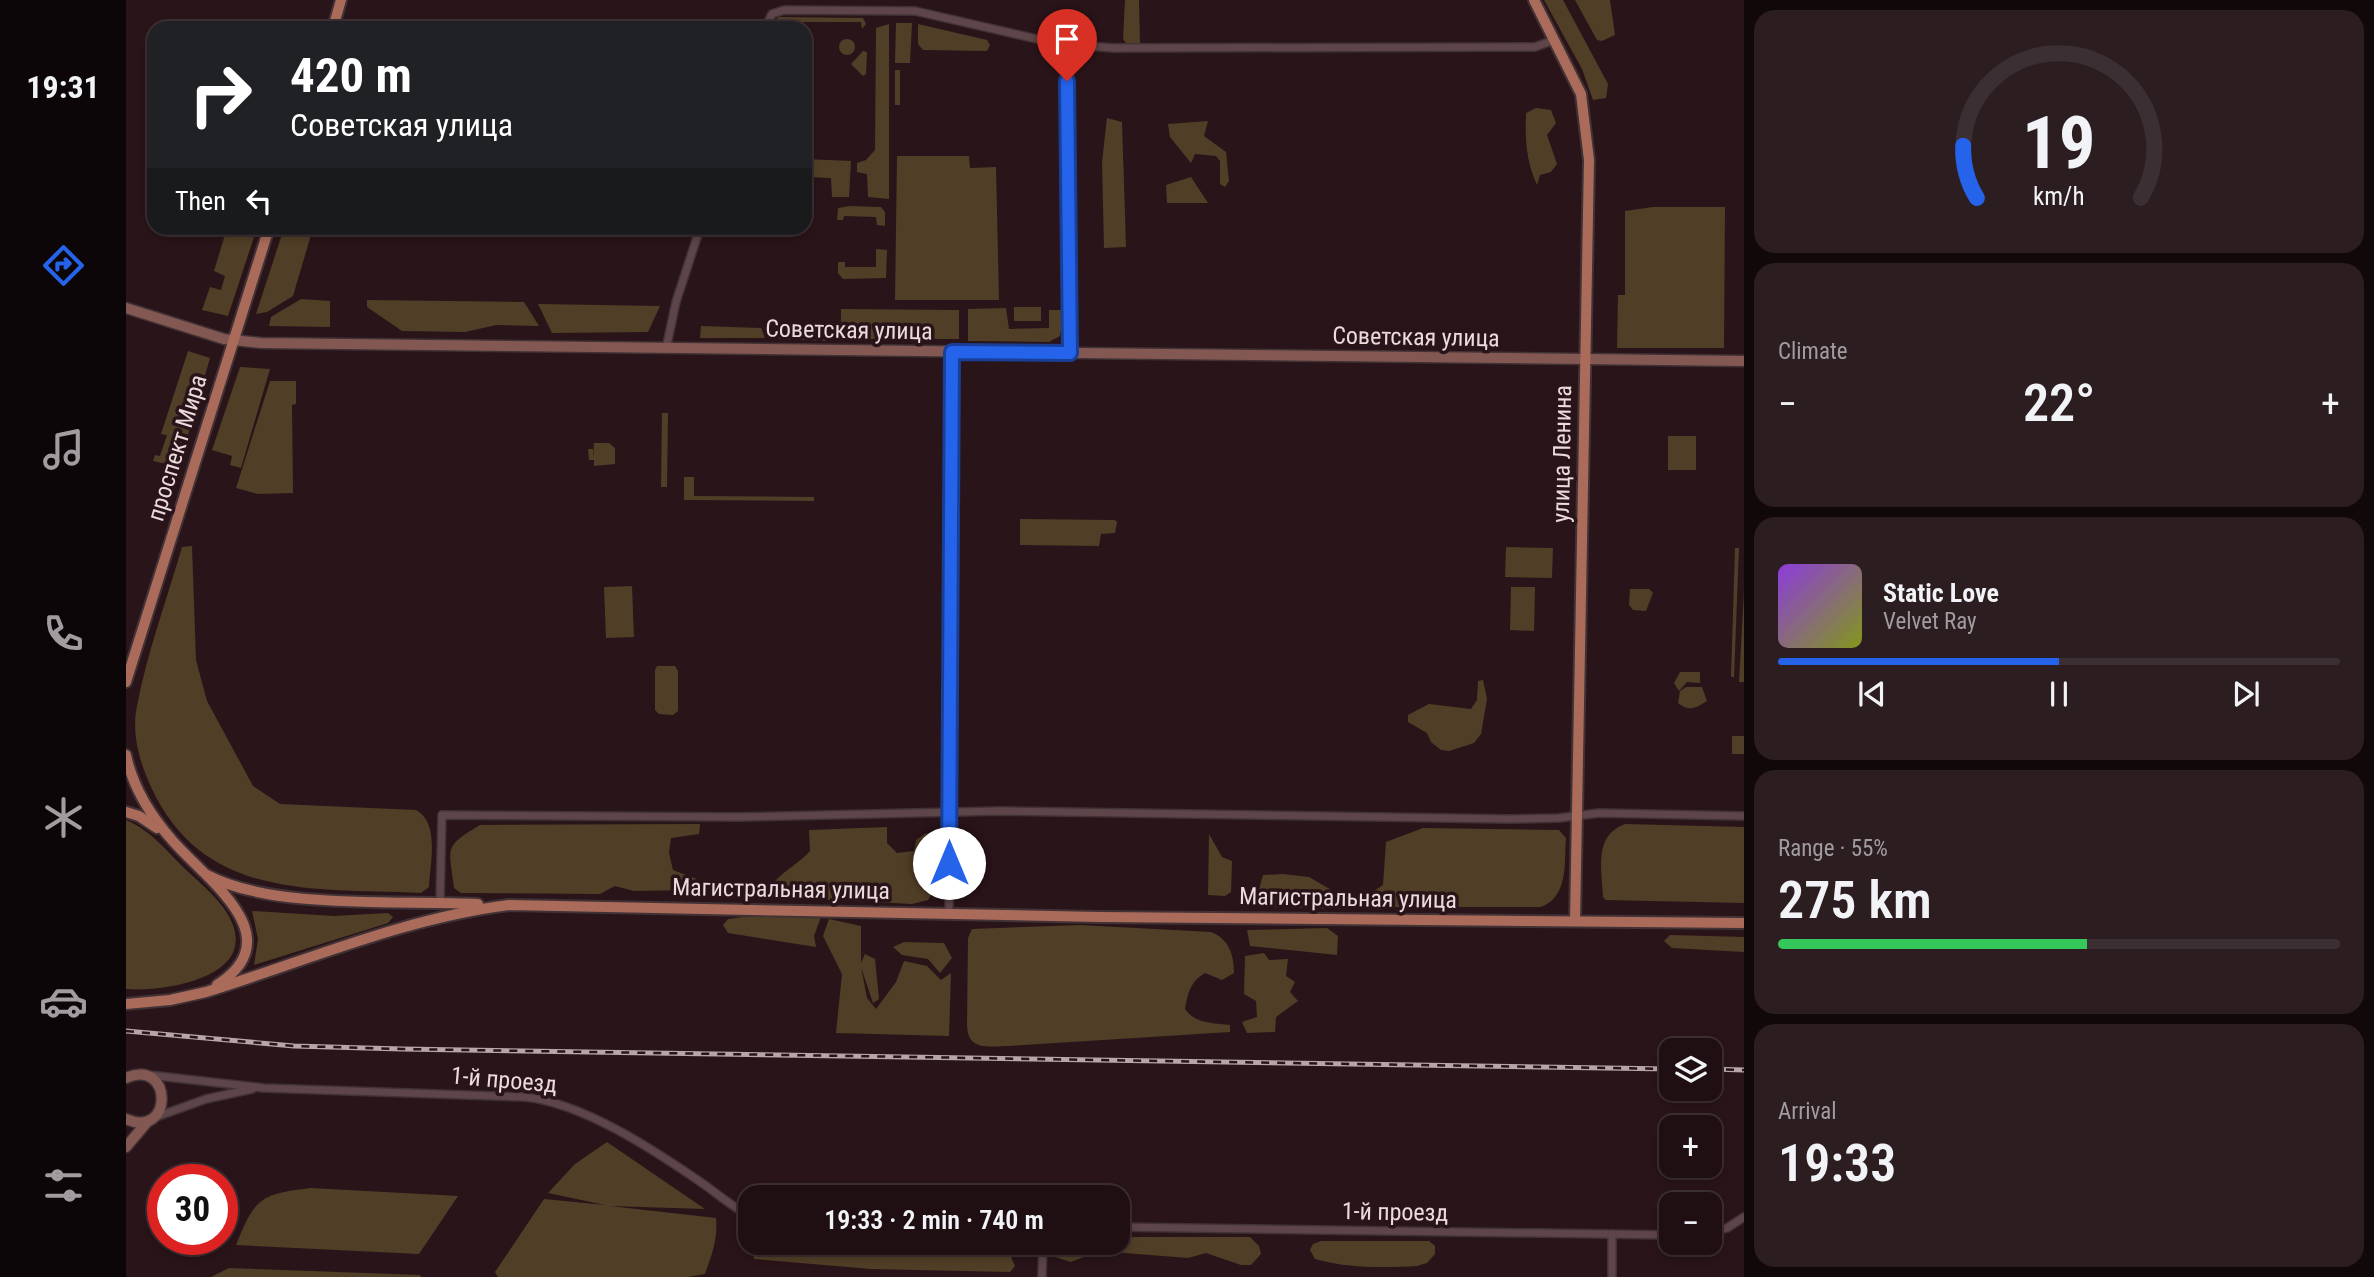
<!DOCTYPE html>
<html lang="en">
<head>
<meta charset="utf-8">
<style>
  :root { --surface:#1f0f13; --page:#2c1d21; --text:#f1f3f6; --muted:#a19ca0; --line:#3c2f33; --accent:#2563eb }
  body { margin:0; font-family:"Roboto Condensed",sans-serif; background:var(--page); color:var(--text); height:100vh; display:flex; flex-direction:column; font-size:26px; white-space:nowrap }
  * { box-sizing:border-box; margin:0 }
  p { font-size:23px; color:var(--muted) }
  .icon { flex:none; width:38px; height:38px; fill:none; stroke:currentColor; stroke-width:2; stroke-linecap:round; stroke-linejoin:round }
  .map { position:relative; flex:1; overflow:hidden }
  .side { display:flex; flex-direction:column; gap:10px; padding:10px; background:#11080a; width:630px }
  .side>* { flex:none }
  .banner { position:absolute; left:21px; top:21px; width:665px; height:214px; border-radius:21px; box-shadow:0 4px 10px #0003,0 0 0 2px var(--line); background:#202124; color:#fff; overflow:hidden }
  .tools { position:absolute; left:1533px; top:1038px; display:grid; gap:14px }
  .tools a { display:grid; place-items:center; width:63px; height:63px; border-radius:14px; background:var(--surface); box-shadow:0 4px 10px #0003,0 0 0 2px var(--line); font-size:35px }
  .speed { position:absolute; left:21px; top:1164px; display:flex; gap:14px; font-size:35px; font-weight:700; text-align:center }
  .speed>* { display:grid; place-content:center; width:91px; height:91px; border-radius:50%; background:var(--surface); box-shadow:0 4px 10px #0003,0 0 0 2px var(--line); line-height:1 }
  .speed .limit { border:10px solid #d22; background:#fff; color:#111 }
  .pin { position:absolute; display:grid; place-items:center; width:60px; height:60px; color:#fff; margin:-72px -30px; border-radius:50% 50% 50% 0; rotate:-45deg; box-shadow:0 0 7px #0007 }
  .pin .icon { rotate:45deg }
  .me { position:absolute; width:77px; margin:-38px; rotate:0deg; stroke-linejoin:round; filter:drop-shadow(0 0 5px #0008) }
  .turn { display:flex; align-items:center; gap:24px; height:147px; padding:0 28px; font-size:32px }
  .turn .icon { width:91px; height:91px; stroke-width:2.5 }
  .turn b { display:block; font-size:49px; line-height:60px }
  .then { display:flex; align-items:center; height:66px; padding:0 28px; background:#0003; gap:14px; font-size:26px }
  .big { font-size:52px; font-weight:600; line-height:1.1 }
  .side .tile { flex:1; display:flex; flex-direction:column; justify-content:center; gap:10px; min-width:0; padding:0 24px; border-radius:21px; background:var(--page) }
  .side .dial { align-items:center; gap:0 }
  .dial svg { height:182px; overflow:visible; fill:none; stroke:var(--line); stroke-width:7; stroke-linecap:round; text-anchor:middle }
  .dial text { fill:var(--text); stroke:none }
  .song { display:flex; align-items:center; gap:21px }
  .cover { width:84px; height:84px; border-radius:10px; background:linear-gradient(135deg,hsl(270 70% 55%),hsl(70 70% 35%)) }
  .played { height:7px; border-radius:4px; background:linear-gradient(90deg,var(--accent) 50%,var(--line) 50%) }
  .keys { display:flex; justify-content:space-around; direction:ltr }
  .heat { display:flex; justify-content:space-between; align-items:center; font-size:38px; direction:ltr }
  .charge { height:10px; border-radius:5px; background:linear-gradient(90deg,#34c759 55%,var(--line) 0) }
  .trip { position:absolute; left:612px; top:1185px; width:392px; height:70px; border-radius:21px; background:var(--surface); box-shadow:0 4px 10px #0003,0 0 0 2px var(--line); font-weight:600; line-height:70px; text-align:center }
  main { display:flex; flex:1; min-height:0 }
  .menu { display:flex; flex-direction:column; width:126px; justify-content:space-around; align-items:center; background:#0c0608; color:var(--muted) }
  .menu .icon { width:49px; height:49px }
  .menu .selected { color:var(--accent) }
  .menu b { font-size:32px; color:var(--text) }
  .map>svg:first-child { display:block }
  .green { fill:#513e26 }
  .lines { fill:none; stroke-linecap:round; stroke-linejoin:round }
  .minor-casing { stroke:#413235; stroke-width:10 }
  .secondary-casing { stroke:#413235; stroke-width:13 }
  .primary-casing { stroke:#413235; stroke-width:14 }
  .minor { stroke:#5e454a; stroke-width:7 }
  .secondary { stroke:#845852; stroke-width:10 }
  .primary { stroke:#aa6b5b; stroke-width:10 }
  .rail-casing { stroke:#b7a6a9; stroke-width:5 }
  .rail { stroke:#291419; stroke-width:2.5; stroke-dasharray:8; stroke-linecap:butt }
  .route-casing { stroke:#184099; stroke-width:18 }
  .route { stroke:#2563eb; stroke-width:12 }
  .labels { text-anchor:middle; stroke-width:7; stroke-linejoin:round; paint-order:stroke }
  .street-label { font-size:24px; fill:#ebdbde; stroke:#291419 }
</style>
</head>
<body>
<main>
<nav class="menu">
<b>19:31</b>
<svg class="icon selected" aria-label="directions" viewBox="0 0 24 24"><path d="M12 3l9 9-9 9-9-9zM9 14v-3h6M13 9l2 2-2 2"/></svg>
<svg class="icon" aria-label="music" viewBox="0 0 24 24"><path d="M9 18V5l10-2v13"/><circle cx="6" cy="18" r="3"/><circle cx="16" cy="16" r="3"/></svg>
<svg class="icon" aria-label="phone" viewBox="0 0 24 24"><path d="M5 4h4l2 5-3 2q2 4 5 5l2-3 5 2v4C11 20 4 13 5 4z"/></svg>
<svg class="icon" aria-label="climate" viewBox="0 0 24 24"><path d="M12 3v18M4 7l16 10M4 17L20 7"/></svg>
<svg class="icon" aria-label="car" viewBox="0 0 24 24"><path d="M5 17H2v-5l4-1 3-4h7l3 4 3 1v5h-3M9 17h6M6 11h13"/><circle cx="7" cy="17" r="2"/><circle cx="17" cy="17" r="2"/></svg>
<svg class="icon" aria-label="filters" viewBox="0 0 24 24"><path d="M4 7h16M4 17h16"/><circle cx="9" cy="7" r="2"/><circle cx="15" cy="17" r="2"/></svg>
</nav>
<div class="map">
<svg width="1618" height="1277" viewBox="0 0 1618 1277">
  <rect width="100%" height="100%" fill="#291419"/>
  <!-- green -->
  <g class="green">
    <path d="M999 0H1013L1014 44 1000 43 997 39Z"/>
    <path d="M1418 0H1437L1482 84 1480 98 1467 100 1456 69Z"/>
    <path d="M1449 0H1484L1489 35 1476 41 1471 40Z"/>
    <path d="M653 17 737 18 740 24 736 29 735 22H658L657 28H649L646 23Z"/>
    <path d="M770 23H786L784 63H769Z"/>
    <path d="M763 24V199L742 197 741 174 731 172V163L740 160 749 150 750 28Z"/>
    <path d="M792 24 861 40 864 45 861 51 797 50 792 44Z"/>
    <circle cx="721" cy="47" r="8"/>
    <path d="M737 51 741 52 740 74 737 76 725 64Z"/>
    <rect x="769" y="70" width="5" height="35"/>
    <path d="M1410 108 1425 110 1430 123 1421 135 1431 164 1425 172 1414 175 1411 185C1400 161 1399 140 1400 113Z"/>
    <path d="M981 118 996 122 1000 247 978 248 976 162Z"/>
    <path d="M1082 121 1078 136 1100 152 1103 181 1099 187 1094 184V161L1090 156 1069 154 1065 163 1044 137 1042 124Z"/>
    <path d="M771 156H843L844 168 870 167 873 300H769Z"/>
    <path d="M679 159 725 161 723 197H706L705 178 679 177Z"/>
    <path d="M1065 177 1082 203H1041L1040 185Z"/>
    <path d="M724 206 755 207 759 212V226L751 225 750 217 718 216 717 220H711L712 208Z"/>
    <path d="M1527 207H1599L1598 348H1491L1492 295H1499V211Z"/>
    <path d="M101 228H131L102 316 76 310 84 287 95 290 99 276 88 271Z"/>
    <path d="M158 228H187L167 296 141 312 130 314Z"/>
    <path d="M750 249 761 250 760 278 717 279 712 273V262H719V267H750Z"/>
    <path d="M175 299 204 301V327L143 326 145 317Z"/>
    <path d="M241 300 398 302 413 326 370 325 339 332 276 331 241 307Z"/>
    <path d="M412 304 534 306 522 332 426 333Z"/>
    <rect x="888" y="307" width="27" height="14"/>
    <path d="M880 308 883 329 923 328V310H938L934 336 923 342 842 341V309Z"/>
    <path d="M715 309 833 310V339H715Z"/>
    <path d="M575 326 635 328 639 338H574Z"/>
    <path d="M653 329 700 330 703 338 700 341 652 339 650 332Z"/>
    <path d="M62 351 84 358 53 467 27 461 29 455 34 456 41 435 35 434Z"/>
    <path d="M114 367 144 369 115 468 104 465 106 456 86 450Z"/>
    <path d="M144 381H170V404L166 405 167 493 132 494 110 488Z"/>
    <path d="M536 413H542L541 487H535Z"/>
    <rect x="1542" y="436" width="28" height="34"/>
    <path d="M468 443H483L489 448V464L468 466V460H463L462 449H467V459Z"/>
    <path d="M558 477H568V496L688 497V501L558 500Z"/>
    <path d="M894 519 989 520 991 522 989 533 975 534 973 546 894 545Z"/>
    <path d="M66 546 70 660 81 701 127 786 154 804 290 810C314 823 304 864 303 887L295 893C188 888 79 901 26 789 14 764 5 733 11 706 21 653 41 599 56 547Z"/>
    <path d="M1380 547 1427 548 1426 578 1379 577Z"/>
    <path d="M1609 548H1613L1608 677H1605Z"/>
    <path d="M506 586 508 637 480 638 478 587Z"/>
    <path d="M1385 587H1409L1408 631 1384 630Z"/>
    <path d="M1504 589H1523L1527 593 1520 611 1507 610 1503 605Z"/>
    <path d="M1618 591V682H1613Z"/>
    <path d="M531 666H549L552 671V711L547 715 533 714 529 710V670Z"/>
    <path d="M1554 672H1574V683L1561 682 1553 691 1548 683Z"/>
    <path d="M1357 680 1361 699 1355 734 1348 743 1323 751 1315 750 1305 742 1301 733 1282 722V715L1303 704 1345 709 1351 700 1352 681Z"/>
    <path d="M1560 687H1576L1581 701C1570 708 1563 712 1552 703L1554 691Z"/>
    <rect x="1606" y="736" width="12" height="18"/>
    <path d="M0 820C24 830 40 850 58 868 75 884 99 903 107 925 127 979 35 992 0 989Z"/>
    <path d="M574 824 573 834 545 838 543 853 547 870 571 879 566 890 508 891 489 886 474 894 335 893 328 888C323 847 317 847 354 825Z"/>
    <path d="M1499 824 1618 827V903L1480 900 1477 897C1476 869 1467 836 1499 824Z"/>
    <path d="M761 827V843L771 853 788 851 790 840 800 833 809 837 808 891 802 900 786 904 647 897 644 889C651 874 673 864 684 851L683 830Z"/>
    <path d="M1297 828 1433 830 1440 838C1438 863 1443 896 1415 907H1254L1248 901V891L1257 885 1260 842Z"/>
    <path d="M1083 834 1096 857 1106 861 1105 892 1099 896 1082 895Z"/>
    <path d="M1157 874 1183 877 1228 903 1224 909 1140 907 1131 897 1137 875Z"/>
    <path d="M126 911 208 916 262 913 267 917 262 923 128 965 132 939Z"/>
    <path d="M624 916 695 917 688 936 690 947 602 933 597 925 602 919Z"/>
    <path d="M703 919 735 926V963L739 954 749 959 753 999 747 1003 735 967 741 998 750 1009 770 982 778 961 801 966 815 980 825 973 823 1036 710 1033 716 974 697 936Z"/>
    <path d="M954 925 1085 932C1103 939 1108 955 1108 973L1096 980 1079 973C1064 982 1062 993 1059 1009 1069 1024 1088 1023 1104 1025V1032L884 1046C863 1046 841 1052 841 1024L842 938 846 929Z"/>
    <path d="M1201 928 1212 936 1211 955 1124 946 1121 930Z"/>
    <path d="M1544 935 1618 937V952L1546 948 1538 941Z"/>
    <path d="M778 942 818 943 826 958 814 973 802 959 776 955 767 947Z"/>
    <path d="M1138 953 1143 960 1162 959 1160 976 1169 982 1164 992 1172 1001 1150 1017 1149 1032 1121 1033 1116 1022 1131 1017 1130 1001 1118 994 1119 956Z"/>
    <path d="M481 1142 579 1209 484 1206 590 1218C592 1238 586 1255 579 1274L562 1277H372L369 1272 418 1199 479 1205 422 1193 449 1164Z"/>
    <path d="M185 1188 332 1196 293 1254 110 1245C129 1197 135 1194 185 1188Z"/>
    <path d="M992 1237H1124L1133 1246 1135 1254 1125 1265H1115L1080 1253 1062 1258 973 1251 945 1262 929 1257 931 1243 992 1242Z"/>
    <path d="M1195 1241H1303L1309 1246V1254L1301 1263 1291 1266C1258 1268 1219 1268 1189 1259L1184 1250 1187 1244Z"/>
    <path d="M896 1243 893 1253 885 1257 889 1266 884 1272 745 1269 628 1259V1243Z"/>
    <path d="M103 1268 294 1275 295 1277H85Z"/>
  </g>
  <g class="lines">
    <defs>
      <g id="minor">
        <path d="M639 28 646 14 658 10 789 11 924 42 938 56 941 66 945 353"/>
        <path d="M927 43 987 48 1409 47 1428 40"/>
        <path d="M540 349 550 302 574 228"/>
        <path d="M314 902 316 815 612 817 873 811 1382 819 1433 818 1473 813 1618 816"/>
        <path d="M823 913 826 352"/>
        <path d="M23 1075 138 1088 399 1097C457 1103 528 1150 576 1183 592 1194 607 1208 625 1216"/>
        <path d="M27 1118 80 1099 126 1089"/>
        <path d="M992 1227 1545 1235"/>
        <path d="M1584 1232 1601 1228 1618 1217"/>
        <path d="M916 1277 917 1242"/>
        <path d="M1486 1277V1234"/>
      </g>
      <g id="secondary">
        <path d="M0 308 98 339 135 343 1618 361"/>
        <path d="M0 1078C47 1057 48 1140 0 1119"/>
        <path d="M0 1147 22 1121"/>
      </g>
      <g id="primary">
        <path d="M1408 0 1455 94 1463 160 1449 921"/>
        <path d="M207 28 215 0"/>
        <path d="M0 682 143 228"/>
        <path d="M0 755C7 788 24 815 46 840 79 879 167 936 91 985"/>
        <path d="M0 812 13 816 31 828"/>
        <path d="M81 875C146 910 276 900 352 904"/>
        <path d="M0 1004 44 1000 80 992C180 961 279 918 383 905L973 917 1618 923"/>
      </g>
    </defs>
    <!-- minor casing -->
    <use href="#minor" class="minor-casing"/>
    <!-- secondary casing -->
    <use href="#secondary" class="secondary-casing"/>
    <!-- primary casing -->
    <use href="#primary" class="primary-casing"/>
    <!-- minor -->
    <use href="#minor" class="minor"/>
    <!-- secondary -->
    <use href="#secondary" class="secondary"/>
    <!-- primary -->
    <use href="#primary" class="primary"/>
    <defs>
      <g id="rail">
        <path d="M0 1031 168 1046 276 1049 1545 1069"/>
        <path d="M1584 1069 1618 1070"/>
      </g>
    </defs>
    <!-- rail casing -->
    <use href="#rail" class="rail-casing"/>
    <!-- rail -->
    <use href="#rail" class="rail"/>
  </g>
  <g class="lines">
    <defs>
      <path id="route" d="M823 863 826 352 944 353 941 81"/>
    </defs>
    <!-- route casing -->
    <use href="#route" class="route-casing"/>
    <!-- route -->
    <use href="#route" class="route"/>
  </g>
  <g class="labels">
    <!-- street labels -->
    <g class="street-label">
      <text transform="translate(723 330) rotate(1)" y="8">Советская улица</text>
      <text transform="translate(1290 337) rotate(1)" y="8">Советская улица</text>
      <text transform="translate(51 448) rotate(-73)" y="8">проспект Мира</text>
      <text transform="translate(1436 454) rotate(-89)" y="8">улица Ленина</text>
      <text transform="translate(655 889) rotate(1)" y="8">Магистральная улица</text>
      <text transform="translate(1222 898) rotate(1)" y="8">Магистральная улица</text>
      <text transform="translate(378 1080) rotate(5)" y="8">1-й проезд</text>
      <text transform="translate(1269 1212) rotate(1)" y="8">1-й проезд</text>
    </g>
  </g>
</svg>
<div class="tools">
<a><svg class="icon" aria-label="layers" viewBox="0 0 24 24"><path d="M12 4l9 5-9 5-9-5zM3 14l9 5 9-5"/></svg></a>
<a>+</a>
<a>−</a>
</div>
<div class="speed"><div class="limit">30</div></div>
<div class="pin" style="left:941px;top:81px;background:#d93025"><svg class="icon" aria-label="arrive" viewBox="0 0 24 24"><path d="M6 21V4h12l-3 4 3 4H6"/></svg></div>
<svg class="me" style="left:823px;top:863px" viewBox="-20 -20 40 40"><circle r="19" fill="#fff"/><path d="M0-13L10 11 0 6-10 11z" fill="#2563eb"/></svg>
<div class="trip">19:33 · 2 min · 740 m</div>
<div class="banner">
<div class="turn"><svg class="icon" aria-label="right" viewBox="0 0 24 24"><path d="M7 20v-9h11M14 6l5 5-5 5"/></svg><div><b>420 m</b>Советская улица</div></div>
<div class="then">Then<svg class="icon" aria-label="left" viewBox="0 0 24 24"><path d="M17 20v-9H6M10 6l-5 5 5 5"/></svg></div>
</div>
</div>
<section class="side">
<div class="tile dial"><svg viewBox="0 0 100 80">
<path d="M14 69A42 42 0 1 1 86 69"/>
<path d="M14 69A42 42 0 0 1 8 46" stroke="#2563eb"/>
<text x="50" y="56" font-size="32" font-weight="700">19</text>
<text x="50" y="72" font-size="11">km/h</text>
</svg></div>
<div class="tile"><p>Climate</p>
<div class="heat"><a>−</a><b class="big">22°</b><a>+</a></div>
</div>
<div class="tile">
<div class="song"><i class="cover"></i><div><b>Static Love</b><p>Velvet Ray</p></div></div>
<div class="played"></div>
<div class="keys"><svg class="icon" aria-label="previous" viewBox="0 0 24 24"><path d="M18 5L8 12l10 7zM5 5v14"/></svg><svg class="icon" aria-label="pause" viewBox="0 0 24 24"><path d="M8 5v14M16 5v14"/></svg><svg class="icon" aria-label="next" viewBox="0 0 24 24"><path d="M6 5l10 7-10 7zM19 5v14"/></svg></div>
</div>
<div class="tile"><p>Range · 55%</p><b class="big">275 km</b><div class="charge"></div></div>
<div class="tile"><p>Arrival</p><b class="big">19:33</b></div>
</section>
</main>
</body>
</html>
